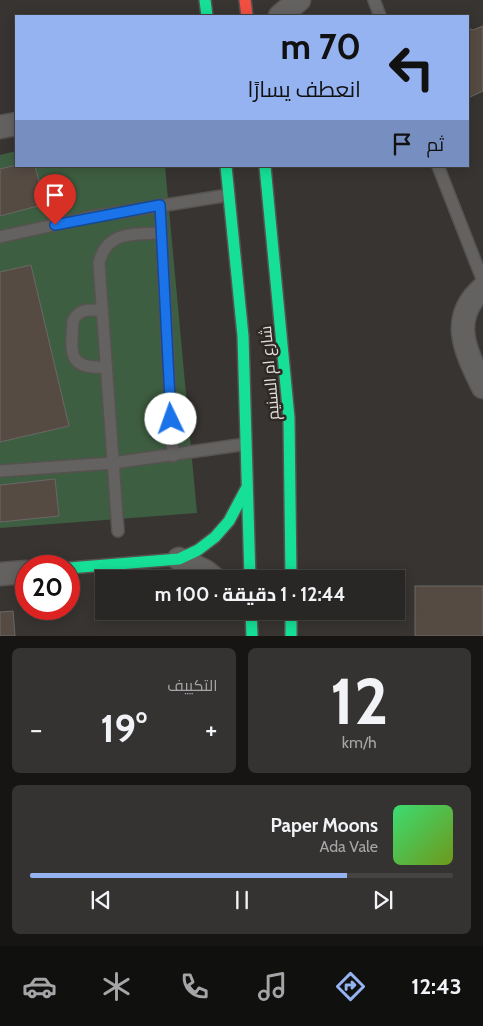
<!DOCTYPE html>
<html lang="ar">
<head>
<meta charset="utf-8">
<style>
  :root { --surface:#292725; --page:#353332; --text:#f1f3f6; --muted:#a5a5a7; --line:#454442; --accent:#95b2f1 }
  body { margin:0; font-family:Cabin,Cairo,sans-serif; background:var(--page); color:var(--text); direction:rtl; height:100vh; display:flex; flex-direction:column; font-size:19px; white-space:nowrap }
  * { box-sizing:border-box; margin:0 }
  p { font-size:16px; color:var(--muted) }
  .icon { flex:none; width:28px; height:28px; fill:none; stroke:currentColor; stroke-width:2; stroke-linecap:round; stroke-linejoin:round }
  .map { position:relative; height:636px; overflow:hidden; direction:ltr }
  .sheet { display:flex; flex-direction:column; gap:12px; padding:12px; background:#171514; flex:1 }
  .sheet>* { flex:none }
  .guide { position:absolute; left:15px; top:15px; width:454px; height:152px; border-radius:0px; box-shadow:0 2px 12px #0003,0 0 0 1px var(--line); direction:rtl; background:#95b2f1; color:#111; overflow:hidden }
  .speed { position:absolute; left:15px; top:555px; display:flex; gap:10px; font-size:25px; font-weight:700; text-align:center }
  .speed>* { display:grid; place-content:center; width:65px; height:65px; border-radius:50%; background:var(--surface); box-shadow:0 2px 12px #0003,0 0 0 1px var(--line); line-height:1 }
  .speed .limit { border:8px solid #d22; background:#fff; color:#111 }
  .pin { position:absolute; display:grid; place-items:center; width:42px; height:42px; color:#fff; margin:-51px -21px; border-radius:50% 50% 50% 0; rotate:-45deg; box-shadow:0 0 5px #0007 }
  .pin .icon { rotate:45deg }
  .me { position:absolute; width:55px; margin:-28px; rotate:357deg; stroke-linejoin:round; filter:drop-shadow(0 0 4px #0008) }
  .turn { display:flex; align-items:center; gap:18px; height:105px; padding:0 25px; font-size:22px }
  .turn .icon { width:65px; height:65px; stroke-width:2.5 }
  .turn b { display:block; font-size:35px; line-height:42px }
  .then { display:flex; align-items:center; height:48px; padding:0 25px; background:#0003; gap:10px; font-size:19px }
  .big { font-size:38px; font-weight:700; line-height:1.1 }
  .sheet .tile { flex:1; display:flex; flex-direction:column; justify-content:center; gap:8px; min-width:0; padding:0 18px; border-radius:8px; background:var(--page) }
  .sheet .dial { align-items:center; gap:0 }
  .dial b { font-size:65px; line-height:1 }
  .song { display:flex; align-items:center; gap:15px }
  .cover { width:60px; height:60px; border-radius:8px; background:linear-gradient(135deg,hsl(140 70% 55%),hsl(80 70% 35%)) }
  .played { height:5px; border-radius:2px; background:linear-gradient(90deg,var(--accent) 75%,var(--line) 75%) }
  .keys { display:flex; justify-content:space-around; direction:ltr }
  .heat { display:flex; justify-content:space-between; align-items:center; font-size:28px; direction:ltr }
  .sheet .tiles { flex:1; display:grid; gap:12px; grid-template-columns:1fr 1fr }
  .tile:last-child { grid-column:span 2 }
  .trip { position:absolute; left:95px; top:570px; width:310px; height:50px; border-radius:0px; background:var(--surface); box-shadow:0 2px 12px #0003,0 0 0 1px var(--line); font-weight:700; line-height:50px; text-align:center; direction:rtl }
  .tabs { display:flex; height:80px; justify-content:space-around; align-items:center; background:#10100f; color:var(--muted) }
  .tabs .icon { width:35px; height:35px }
  .tabs .active { color:var(--accent) }
  .tabs b { font-size:22px; color:var(--text) }
  .map>svg:first-child { display:block }
  .green { fill:#3e5e41 }
  .building { fill:#564b43; stroke:#6a6866 }
  .lines { fill:none; stroke-linecap:round; stroke-linejoin:round }
  .lane-casing { stroke:#565250; stroke-width:14 }
  .street-casing { stroke:#565250; stroke-width:25 }
  .fast-casing { stroke:#565250; stroke-width:14 }
  .jam-casing { stroke:#565250; stroke-width:14 }
  .lane { stroke:#646260; stroke-width:11 }
  .street { stroke:#646260; stroke-width:22 }
  .fast { stroke:#16e098; stroke-width:11 }
  .jam { stroke:#f24e42; stroke-width:11 }
  .route-casing { stroke:#114b97; stroke-width:12 }
  .route { stroke:#1a73e8; stroke-width:9 }
  .labels { text-anchor:middle; stroke-width:5; stroke-linejoin:round; paint-order:stroke }
  .street-label { font-size:16px; fill:#e3dfdd; stroke:#2e2925 }
</style>
</head>
<body>
<div class="map">
<svg width="483" height="636" viewBox="0 0 483 636">
  <rect width="100%" height="100%" fill="#373431"/>
  <!-- green -->
  <path class="green" d="M16 151V166H165L197 513 0 528V155Z"/>
  <!-- building -->
  <g class="building">
    <path d="M483 26V91L468 98V28L473 30Z"/>
    <path d="M16 165 35 166 45 204 0 216V169Z"/>
    <path d="M31 265 69 426 0 442V272Z"/>
    <path d="M55 479 59 516 0 522V485Z"/>
    <rect x="415" y="586" width="68" height="50"/>
    <path d="M13 611 15 636H0V612Z"/>
  </g>
  <g class="lines">
    <defs>
      <g id="lane">
        <path d="M374 0 380 16"/>
        <path d="M438 166 483 281"/>
        <path d="M160 205 173 456"/>
        <path d="M0 237 90 217 229 195"/>
        <path d="M102 310C90 310 79 308 73 321 71 354 67 369 106 367"/>
        <path d="M0 471 113 463 246 444"/>
        <path d="M118 531 99 263C106 231 134 234 161 233"/>
      </g>
      <g id="street">
        <path d="M280 16 299 0"/>
        <path d="M0 127 16 124"/>
        <path d="M483 288C448 319 466 352 483 387"/>
        <path d="M179 559 205 571 215 579"/>
        <path d="M0 574 26 572"/>
      </g>
      <g id="fast">
        <path d="M205 0 207 16"/>
        <path d="M226 166 243 336 250 579"/>
        <path d="M265 166 289 418 291 579"/>
        <path d="M69 568 179 559 198 550 215 537 229 521 246 489"/>
        <path d="M251 611 252 636"/>
        <path d="M291 611V636"/>
      </g>
      <path id="jam" d="M245 0 247 16"/>
    </defs>
    <!-- lane casing -->
    <use href="#lane" class="lane-casing"/>
    <!-- street casing -->
    <use href="#street" class="street-casing"/>
    <!-- fast casing -->
    <use href="#fast" class="fast-casing"/>
    <!-- jam casing -->
    <use href="#jam" class="jam-casing"/>
    <!-- lane -->
    <use href="#lane" class="lane"/>
    <!-- street -->
    <use href="#street" class="street"/>
    <!-- fast -->
    <use href="#fast" class="fast"/>
    <!-- jam -->
    <use href="#jam" class="jam"/>
  </g>
  <g class="lines">
    <defs>
      <path id="route" d="M55 225 160 205 171 419"/>
    </defs>
    <!-- route casing -->
    <use href="#route" class="route-casing"/>
    <!-- route -->
    <use href="#route" class="route"/>
  </g>
  <g class="labels">
    <!-- street labels -->
    <g class="street-label">
      <text transform="translate(269 373) rotate(-95)" y="6">شارع ام السنيم</text>
    </g>
  </g>
</svg>
<div class="speed"><div class="limit">20</div></div>
<div class="pin" style="left:55px;top:225px;background:#d93025"><svg class="icon" aria-label="arrive" viewBox="0 0 24 24"><path d="M6 21V4h12l-3 4 3 4H6"/></svg></div>
<svg class="me" style="left:171px;top:419px" viewBox="-20 -20 40 40"><circle r="19" fill="#fff"/><path d="M0-13L10 11 0 6-10 11z" fill="#1a73e8"/></svg>
<div class="trip">12:44 · 1 دقيقة · 100 m</div>
<div class="guide">
<div class="turn"><svg class="icon" aria-label="left" viewBox="0 0 24 24"><path d="M17 20v-9H6M10 6l-5 5 5 5"/></svg><div><b>70 m</b>انعطف يسارًا</div></div>
<div class="then">ثم<svg class="icon" aria-label="arrive" viewBox="0 0 24 24"><path d="M6 21V4h12l-3 4 3 4H6"/></svg></div>
</div>
</div>
<section class="sheet">
<div class="tiles">
<div class="tile dial"><b>12</b><p>km/h</p></div>
<div class="tile"><p>التكييف</p>
<div class="heat"><a>−</a><b class="big">19°</b><a>+</a></div>
</div>
<div class="tile">
<div class="song"><i class="cover"></i><div><b>Paper Moons</b><p>Ada Vale</p></div></div>
<div class="played"></div>
<div class="keys"><svg class="icon" aria-label="previous" viewBox="0 0 24 24"><path d="M18 5L8 12l10 7zM5 5v14"/></svg><svg class="icon" aria-label="pause" viewBox="0 0 24 24"><path d="M8 5v14M16 5v14"/></svg><svg class="icon" aria-label="next" viewBox="0 0 24 24"><path d="M6 5l10 7-10 7zM19 5v14"/></svg></div>
</div>
</div>
</section>
<nav class="tabs">
<b>12:43</b>
<svg class="icon active" aria-label="directions" viewBox="0 0 24 24"><path d="M12 3l9 9-9 9-9-9zM9 14v-3h6M13 9l2 2-2 2"/></svg>
<svg class="icon" aria-label="music" viewBox="0 0 24 24"><path d="M9 18V5l10-2v13"/><circle cx="6" cy="18" r="3"/><circle cx="16" cy="16" r="3"/></svg>
<svg class="icon" aria-label="phone" viewBox="0 0 24 24"><path d="M5 4h4l2 5-3 2q2 4 5 5l2-3 5 2v4C11 20 4 13 5 4z"/></svg>
<svg class="icon" aria-label="climate" viewBox="0 0 24 24"><path d="M12 3v18M4 7l16 10M4 17L20 7"/></svg>
<svg class="icon" aria-label="car" viewBox="0 0 24 24"><path d="M5 17H2v-5l4-1 3-4h7l3 4 3 1v5h-3M9 17h6M6 11h13"/><circle cx="7" cy="17" r="2"/><circle cx="17" cy="17" r="2"/></svg>
</nav>
</body>
</html>
